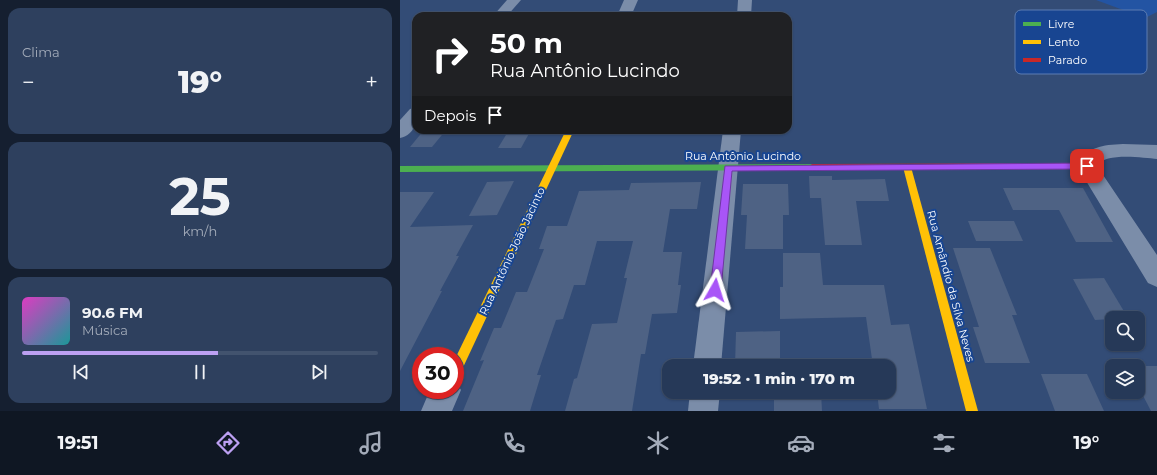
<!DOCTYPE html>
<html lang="pt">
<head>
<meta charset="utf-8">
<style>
  :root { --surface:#263958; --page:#2e405e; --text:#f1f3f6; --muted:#a4acba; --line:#42536e; --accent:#bca0f2 }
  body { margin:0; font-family:Montserrat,sans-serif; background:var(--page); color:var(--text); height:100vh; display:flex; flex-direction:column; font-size:15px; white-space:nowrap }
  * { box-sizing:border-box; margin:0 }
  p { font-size:13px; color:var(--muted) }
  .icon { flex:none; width:22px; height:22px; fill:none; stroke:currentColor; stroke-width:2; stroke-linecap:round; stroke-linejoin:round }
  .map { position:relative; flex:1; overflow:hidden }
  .side { display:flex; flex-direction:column; gap:8px; padding:8px; background:#151f30; width:400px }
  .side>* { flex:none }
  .guide { position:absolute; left:12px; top:12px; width:380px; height:122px; border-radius:12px; box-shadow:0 1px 3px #0004,0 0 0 1px var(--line); background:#202124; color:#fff; overflow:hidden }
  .controls { position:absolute; left:705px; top:311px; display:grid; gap:8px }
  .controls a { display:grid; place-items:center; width:40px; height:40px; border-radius:8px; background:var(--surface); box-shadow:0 1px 3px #0004,0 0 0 1px var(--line); font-size:20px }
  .speed { position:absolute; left:12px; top:347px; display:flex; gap:8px; font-size:20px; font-weight:700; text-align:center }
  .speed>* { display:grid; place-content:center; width:52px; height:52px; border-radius:50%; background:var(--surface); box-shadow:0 1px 3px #0004,0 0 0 1px var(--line); line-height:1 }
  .speed .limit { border:6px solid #d22; background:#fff; color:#111 }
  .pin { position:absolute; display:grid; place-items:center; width:34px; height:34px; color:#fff; margin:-17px; border-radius:8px; box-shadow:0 2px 6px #0006 }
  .me { position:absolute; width:44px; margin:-22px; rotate:6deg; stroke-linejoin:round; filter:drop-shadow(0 0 3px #0008) }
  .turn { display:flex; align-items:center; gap:14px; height:84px; padding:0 12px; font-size:18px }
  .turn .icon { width:52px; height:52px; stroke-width:2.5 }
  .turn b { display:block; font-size:28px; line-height:34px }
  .then { display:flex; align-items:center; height:38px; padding:0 12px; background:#0003; gap:8px; font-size:15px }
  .big { font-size:30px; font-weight:800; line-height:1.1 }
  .side .widget { flex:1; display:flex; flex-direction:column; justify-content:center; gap:6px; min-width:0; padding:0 14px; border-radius:12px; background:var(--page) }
  .side .dial { align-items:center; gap:0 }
  .dial b { font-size:52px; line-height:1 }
  .song { display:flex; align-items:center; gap:12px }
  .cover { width:48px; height:48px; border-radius:6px; background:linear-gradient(135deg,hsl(310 70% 55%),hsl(180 70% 35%)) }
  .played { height:4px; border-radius:2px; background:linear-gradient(90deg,var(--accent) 55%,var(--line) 55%) }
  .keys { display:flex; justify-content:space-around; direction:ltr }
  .heat { display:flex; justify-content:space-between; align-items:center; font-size:22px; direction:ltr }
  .trip { position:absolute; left:262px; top:359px; width:234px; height:40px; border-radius:12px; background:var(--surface); box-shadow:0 1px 3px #0004,0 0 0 1px var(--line); font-weight:800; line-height:40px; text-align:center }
  .dock { display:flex; height:64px; justify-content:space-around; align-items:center; background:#0f1723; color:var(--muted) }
  .dock .icon { width:28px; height:28px }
  .dock .active { color:var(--accent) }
  .dock b { font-size:18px; color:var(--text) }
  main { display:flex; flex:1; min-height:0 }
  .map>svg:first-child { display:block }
  .green { fill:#2354a3 }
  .building { fill:#4e6284 }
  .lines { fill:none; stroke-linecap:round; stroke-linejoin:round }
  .street { fill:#7b8da9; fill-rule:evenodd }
  .fast { fill:#4caf50; fill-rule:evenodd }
  .slow { fill:#ffc107; fill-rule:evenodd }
  .jam { fill:#c62828; fill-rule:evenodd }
  .route { fill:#a855f7; stroke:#6d37a1 }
  .labels { text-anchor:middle; stroke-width:4; stroke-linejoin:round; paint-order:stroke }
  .street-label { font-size:11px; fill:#fff; stroke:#184591 }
  .key { fill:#184591; stroke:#5d7db2; stroke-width:1 }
  .key-label { font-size:11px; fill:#fff }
</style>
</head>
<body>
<main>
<section class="side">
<div class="widget"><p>Clima</p>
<div class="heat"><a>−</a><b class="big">19°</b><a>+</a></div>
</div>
<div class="widget dial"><b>25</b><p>km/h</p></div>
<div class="widget">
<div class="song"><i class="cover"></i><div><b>90.6 FM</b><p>Música</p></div></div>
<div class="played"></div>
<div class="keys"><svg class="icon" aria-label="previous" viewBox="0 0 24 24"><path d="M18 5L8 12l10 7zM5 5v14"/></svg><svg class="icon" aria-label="pause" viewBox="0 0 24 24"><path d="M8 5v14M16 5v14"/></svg><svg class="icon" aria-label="next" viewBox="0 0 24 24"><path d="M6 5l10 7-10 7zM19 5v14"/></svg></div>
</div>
</section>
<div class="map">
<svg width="757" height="411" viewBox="0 0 757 411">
  <rect width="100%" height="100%" fill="#334c76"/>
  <!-- green -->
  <path class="green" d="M696 0H757V12L745 18Z"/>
  <!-- building -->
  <g class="building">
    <path d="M24 130H46L32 147H10Z"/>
    <path d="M109 130H131L121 148H98Z"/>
    <path d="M409 176H432V180L485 179 489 201H456L462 245H425L421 198H410Z"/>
    <path d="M114 181 97 215 69 216 87 182Z"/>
    <path d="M301 182 297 209H270L263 252H282L278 285H281L277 313 252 314 245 354H241L232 411H165L174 379 177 378 192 324 217 323 227 278H224L233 241H197L185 285H174L163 319 156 320 137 375H141L130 411H63L84 360 80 361 94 328H101L116 292H127L144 249H139L147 226H167L179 191 229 190 231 183Z"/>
    <path d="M343 184H388L389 215H383V249H345L347 215H341Z"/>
    <path d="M603 188H683L713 242H676L659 210H613Z"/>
    <path d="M0 192H34L10 227 73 225 56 256H59L40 291H42L0 371Z"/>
    <path d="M568 221H614L623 241H576Z"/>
    <path d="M553 248H590L617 315H612L630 363H585L573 327H579Z"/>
    <path d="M383 253H420L423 285H484L491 325 509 324 527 409H479L477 392H489V366H473L466 317 380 319V287H383Z"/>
    <path d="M704 278 728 318 695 320 673 279Z"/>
    <path d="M380 331V366H335L336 332Z"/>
    <path d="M738 366H757V411H751L738 386Z"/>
    <path d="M641 374H687L704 411H655Z"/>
    <path d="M374 392H421L422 411H374Z"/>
  </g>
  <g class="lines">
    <!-- street -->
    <g class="street">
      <path d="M107 0H121L107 16H93Z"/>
      <path d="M224 0H238L231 16H217Z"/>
      <path d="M338 0H352L351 16H337Z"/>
      <path d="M16 107C16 122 16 134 0 138V120L10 109Z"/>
      <path d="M323 130H341L321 366H293Z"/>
      <path d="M723 144 757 145V159C743 158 705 152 697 166L757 255V287L748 283 677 166C688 146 702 145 723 144Z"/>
      <path d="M55 379 61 390 52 411H21L30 390H55Z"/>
      <path d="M290 392H320L318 411H288Z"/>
    </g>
    <!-- fast -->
    <path class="fast" d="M412 164 416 167 412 170 0 172V166Z"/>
    <!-- slow -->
    <g class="slow">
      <path d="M166 130H174L59 376 55 378V359Z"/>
      <path d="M507 164 511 167 578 411H566L503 167Z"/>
    </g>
    <!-- jam -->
    <path class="jam" d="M687 163 691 166 687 169 412 170 408 167 412 164Z"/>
  </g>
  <!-- route -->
  <path class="route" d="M687 163 691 166 687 169 332 171 321 290 319 293 315 294 312 293 310 290 325 166Z"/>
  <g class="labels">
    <!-- street labels -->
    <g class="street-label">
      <text x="343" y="160">Rua Antônio Lucindo</text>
      <text transform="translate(112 251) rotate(-65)" y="4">Rua Antônio João Jacinto</text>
      <text transform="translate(551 286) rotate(75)" y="4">Rua Amândio da Silva Neves</text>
    </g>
  </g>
  <!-- legend -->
  <rect x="615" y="10" width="132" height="64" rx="6" class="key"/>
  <rect x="623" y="22" width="18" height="4" fill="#4caf50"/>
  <rect x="623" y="40" width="18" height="4" fill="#ffc107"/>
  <rect x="623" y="58" width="18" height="4" fill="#c62828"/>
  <g class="key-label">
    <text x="648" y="28">Livre</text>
    <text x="648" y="46">Lento</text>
    <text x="648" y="64">Parado</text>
  </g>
</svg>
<div class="controls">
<a><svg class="icon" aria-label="search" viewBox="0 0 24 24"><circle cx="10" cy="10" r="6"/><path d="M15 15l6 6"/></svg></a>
<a><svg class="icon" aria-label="layers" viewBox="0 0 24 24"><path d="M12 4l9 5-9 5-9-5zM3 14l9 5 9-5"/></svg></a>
</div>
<div class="speed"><div class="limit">30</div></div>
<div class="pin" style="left:687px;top:166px;background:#d93025"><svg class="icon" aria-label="arrive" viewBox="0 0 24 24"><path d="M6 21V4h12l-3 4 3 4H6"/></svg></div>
<svg class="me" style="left:315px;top:290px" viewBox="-20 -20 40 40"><path d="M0-17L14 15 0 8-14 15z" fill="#a855f7" stroke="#fff" stroke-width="4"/></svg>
<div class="trip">19:52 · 1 min · 170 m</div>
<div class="guide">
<div class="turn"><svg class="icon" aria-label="right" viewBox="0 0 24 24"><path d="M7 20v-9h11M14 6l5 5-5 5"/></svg><div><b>50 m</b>Rua Antônio Lucindo</div></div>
<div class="then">Depois<svg class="icon" aria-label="arrive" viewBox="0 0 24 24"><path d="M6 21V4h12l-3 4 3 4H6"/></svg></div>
</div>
</div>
</main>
<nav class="dock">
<b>19:51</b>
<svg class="icon active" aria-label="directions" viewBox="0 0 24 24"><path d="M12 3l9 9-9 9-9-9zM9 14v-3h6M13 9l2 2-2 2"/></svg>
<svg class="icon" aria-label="music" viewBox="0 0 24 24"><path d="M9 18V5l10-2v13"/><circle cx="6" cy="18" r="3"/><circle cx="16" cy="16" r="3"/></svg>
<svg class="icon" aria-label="phone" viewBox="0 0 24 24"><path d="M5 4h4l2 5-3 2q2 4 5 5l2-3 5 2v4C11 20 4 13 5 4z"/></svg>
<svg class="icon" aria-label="climate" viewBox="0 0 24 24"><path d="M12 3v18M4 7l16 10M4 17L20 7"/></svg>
<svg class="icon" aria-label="car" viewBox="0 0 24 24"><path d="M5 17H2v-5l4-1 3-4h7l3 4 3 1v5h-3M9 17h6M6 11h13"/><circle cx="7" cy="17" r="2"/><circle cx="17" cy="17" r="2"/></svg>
<svg class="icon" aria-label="filters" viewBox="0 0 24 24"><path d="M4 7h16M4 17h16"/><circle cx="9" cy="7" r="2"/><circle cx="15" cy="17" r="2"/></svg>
<b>19°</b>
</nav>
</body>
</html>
